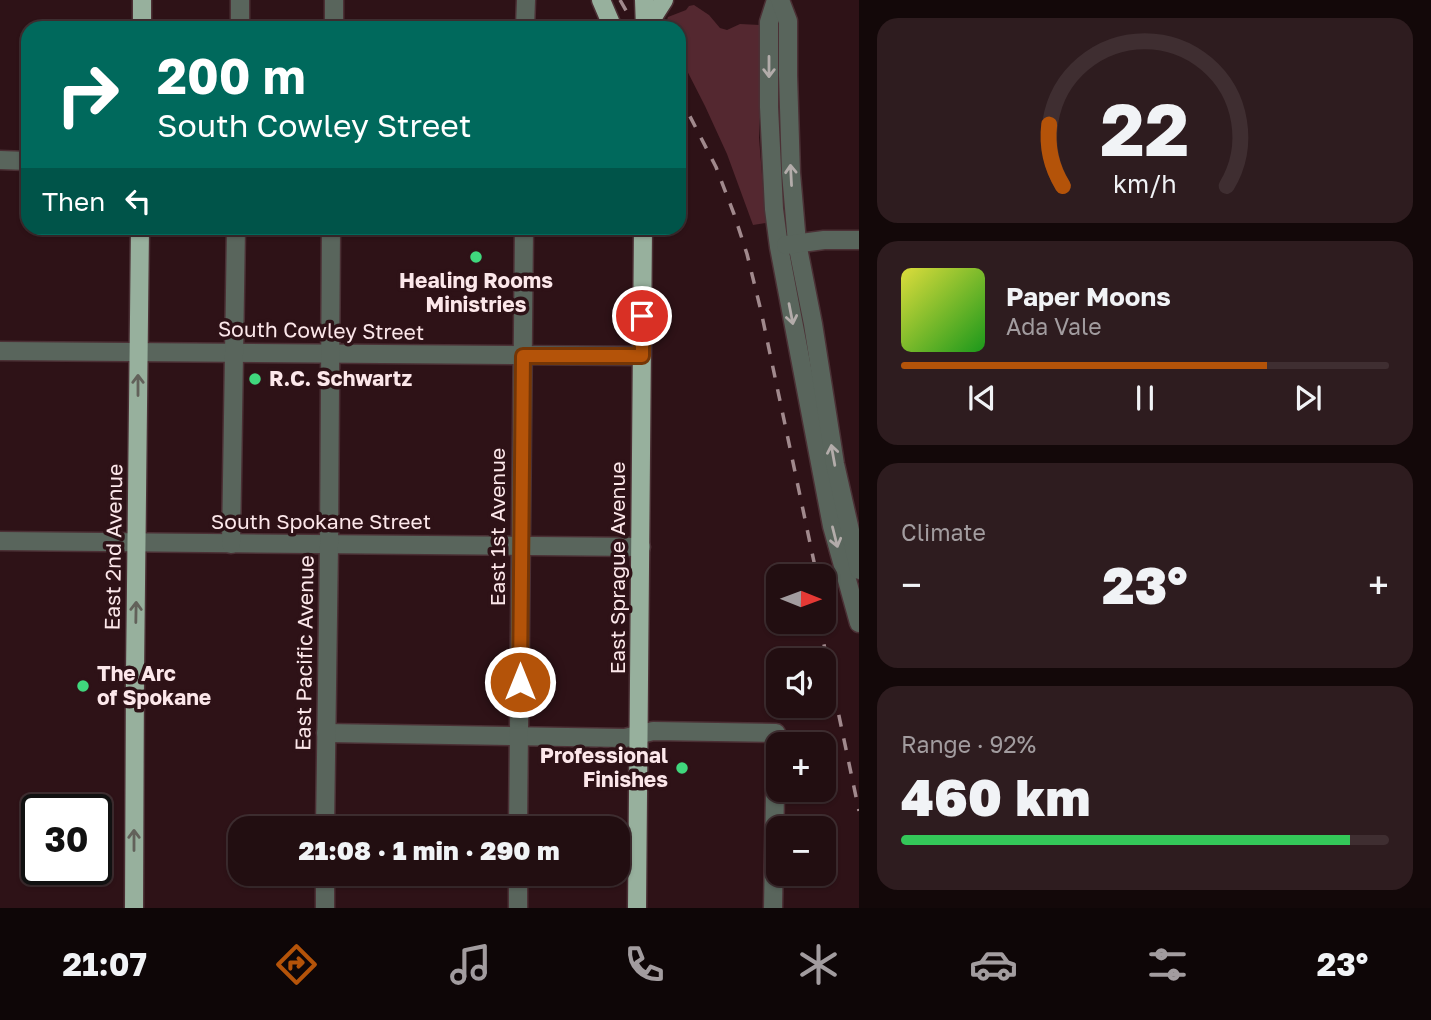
<!DOCTYPE html>
<html lang="en">
<head>
<meta charset="utf-8">
<style>
  :root { --surface:#220e11; --page:#2e1c1f; --text:#f1f3f6; --muted:#a29c9f; --line:#3f2e31; --accent:#b45309 }
  body { margin:0; font-family:"Golos Text",sans-serif; background:var(--page); color:var(--text); height:100vh; display:flex; flex-direction:column; font-size:26px; white-space:nowrap }
  * { box-sizing:border-box; margin:0 }
  p { font-size:23px; color:var(--muted) }
  .icon { flex:none; width:38px; height:38px; fill:none; stroke:currentColor; stroke-width:2; stroke-linecap:round; stroke-linejoin:round }
  .map { position:relative; flex:1; overflow:hidden }
  .sheet { display:flex; flex-direction:column; gap:18px; padding:18px; background:#130809; width:572px }
  .sheet>* { flex:none }
  .guide { position:absolute; left:21px; top:21px; width:665px; height:214px; border-radius:21px; box-shadow:0 2px 5px #0004,0 0 0 2px var(--line); background:#00695c; color:#fff; overflow:hidden }
  .needle { width:46px; rotate:91deg }
  .buttons { position:absolute; left:766px; top:564px; display:grid; gap:14px }
  .buttons a { display:grid; place-items:center; width:70px; height:70px; border-radius:14px; background:var(--surface); box-shadow:0 2px 5px #0004,0 0 0 2px var(--line); font-size:35px }
  .speed { position:absolute; left:21px; top:794px; display:flex; gap:14px; font-size:35px; font-weight:700; text-align:center }
  .speed>* { display:grid; place-content:center; width:91px; height:91px; border-radius:50%; background:var(--surface); box-shadow:0 2px 5px #0004,0 0 0 2px var(--line); line-height:1 }
  .speed .limit { border:4px solid #111; border-radius:10px; background:#fff; color:#111 }
  .pin { position:absolute; display:grid; place-items:center; width:60px; height:60px; color:#fff; margin:-30px; border:4px solid #fff; border-radius:50%; box-shadow:0 2px 7px #0007 }
  .me { position:absolute; width:77px; margin:-38px; rotate:0deg; stroke-linejoin:round; filter:drop-shadow(0 0 5px #0008) }
  .turn { display:flex; align-items:center; gap:24px; height:147px; padding:0 21px; font-size:32px }
  .turn .icon { width:91px; height:91px; stroke-width:2.5 }
  .turn b { display:block; font-size:49px; line-height:60px }
  .then { display:flex; align-items:center; height:66px; padding:0 21px; background:#0003; gap:14px; font-size:26px }
  .big { font-size:52px; font-weight:800; line-height:1.1 }
  .sheet .tile { flex:1; display:flex; flex-direction:column; justify-content:center; gap:10px; min-width:0; padding:0 24px; border-radius:21px; background:var(--page) }
  .sheet .dial { align-items:center; gap:0 }
  .dial svg { height:182px; overflow:visible; fill:none; stroke:var(--line); stroke-width:7; stroke-linecap:round; text-anchor:middle }
  .dial text { fill:var(--text); stroke:none }
  .song { display:flex; align-items:center; gap:21px }
  .cover { width:84px; height:84px; border-radius:10px; background:linear-gradient(135deg,hsl(60 70% 55%),hsl(120 70% 35%)) }
  .played { height:7px; border-radius:4px; background:linear-gradient(90deg,var(--accent) 75%,var(--line) 75%) }
  .keys { display:flex; justify-content:space-around; direction:ltr }
  .heat { display:flex; justify-content:space-between; align-items:center; font-size:38px; direction:ltr }
  .charge { height:10px; border-radius:5px; background:linear-gradient(90deg,#34c759 92%,var(--line) 0) }
  .trip { position:absolute; left:228px; top:816px; width:402px; height:70px; border-radius:21px; background:var(--surface); box-shadow:0 2px 5px #0004,0 0 0 2px var(--line); font-weight:800; line-height:70px; text-align:center }
  .menu { display:flex; height:112px; justify-content:space-around; align-items:center; background:#0e0607; color:var(--muted) }
  .menu .icon { width:49px; height:49px }
  .menu .active { color:var(--accent) }
  .menu b { font-size:32px; color:var(--text) }
  main { display:flex; flex:1; min-height:0 }
  .map>svg:first-child { display:block }
  .green { fill:#542830 }
  .lines { fill:none; stroke-linecap:round; stroke-linejoin:round }
  .minor-casing { stroke:#4b3035; stroke-width:21 }
  .major-casing { stroke:#4b3035; stroke-width:21 }
  .minor { stroke:#59655c; stroke-width:18 }
  .major { stroke:#97b09d; stroke-width:18 }
  .rail { stroke:#a1898d; stroke-width:3.5; stroke-dasharray:12 12; stroke-linecap:butt }
  .oneway { stroke:#b3acaa }
  .oneway2 { stroke:#62615a }
  .route-casing { stroke:#753606; stroke-width:18 }
  .route { stroke:#b45309; stroke-width:12 }
  .poi-dot { fill:#40d77d; stroke:#2e1217; stroke-width:2.5 }
  .labels { text-anchor:middle; stroke-width:7; stroke-linejoin:round; paint-order:stroke }
  .poi-label { font-size:21px; font-weight:bold; fill:#fce7ea; stroke:#2e1217; text-anchor:start }
  .street-label { font-size:21px; fill:#fce7ea; stroke:#2e1217 }
</style>
</head>
<body>
<main>
<div class="map">
<svg width="859" height="908" viewBox="0 0 859 908">
  <rect width="100%" height="100%" fill="#2e1217"/>
  <!-- green -->
  <path class="green" d="M694 5 709 15 720 28 727 30 740 24 760 25 759 138 766 223 753 225 727 154 705 106 679 55V28H667V20L668 17 686 10 689 6Z"/>
  <g class="lines">
    <defs>
      <g id="minor">
        <path d="M776 0 769 22V107L774 209 779 247 832 526 859 623"/>
        <path d="M780 0 788 21V75L791 173 797 243 813 324 835 464 859 570"/>
        <path d="M240 28V0"/>
        <path d="M334 28V0"/>
        <path d="M525 28 526 0"/>
        <path d="M0 160 28 161"/>
        <path d="M786 245 824 240H859"/>
        <path d="M0 351 641 356"/>
        <path d="M0 541 641 547"/>
        <path d="M231 544 236 228"/>
        <path d="M326 733 625 738 653 731 776 733 773 908"/>
        <path d="M325 828 329 545 331 228"/>
        <path d="M518 828 524 228"/>
        <path d="M325 908V873"/>
        <path d="M518 908V873"/>
      </g>
      <g id="major">
        <path d="M601 0 613 28"/>
        <path d="M644 0 645 28"/>
        <path d="M142 28V0"/>
        <path d="M648 28 655 14 664 0"/>
        <path d="M134 908 135 674 140 228"/>
        <path d="M637 908 643 228"/>
      </g>
    </defs>
    <!-- minor casing -->
    <use href="#minor" class="minor-casing"/>
    <!-- major casing -->
    <use href="#major" class="major-casing"/>
    <!-- minor -->
    <use href="#minor" class="minor"/>
    <!-- major -->
    <use href="#major" class="major"/>
    <!-- rail -->
    <g class="rail">
      <path d="M620 0 636 28"/>
      <path d="M679 95 716 167 734 214 747 254 761 311 817 576"/>
      <path d="M819 621 859 811"/>
    </g>
  </g>
  <!-- one-way arrows -->
  <defs><path id="oneway-shaft" d="M-6 0H5M1.5-3L5.5 0L1.5 3" fill="none" stroke-width="1.6" stroke-linecap="round" stroke-linejoin="round" transform="scale(1.75)"/></defs>
  <g class="oneway">
    <use href="#oneway-shaft" transform="translate(769 67) rotate(90)"/>
    <use href="#oneway-shaft" transform="translate(791 175) rotate(-93)"/>
    <use href="#oneway-shaft" transform="translate(791 314) rotate(79)"/>
    <use href="#oneway-shaft" transform="translate(833 455) rotate(-100)"/>
    <use href="#oneway-shaft" transform="translate(835 537) rotate(76)"/>
  </g>
  <g class="oneway2">
    <use href="#oneway-shaft" transform="translate(138 385) rotate(-90)"/>
    <use href="#oneway-shaft" transform="translate(136 612) rotate(-89)"/>
    <use href="#oneway-shaft" transform="translate(134 840) rotate(-90)"/>
  </g>
  <g class="lines">
    <defs>
      <path id="route" d="M520 682 523 356H642V316"/>
    </defs>
    <!-- route casing -->
    <use href="#route" class="route-casing"/>
    <!-- route -->
    <use href="#route" class="route"/>
  </g>
  <!-- markers -->
  <g class="poi-dot">
    <circle cx="476" cy="257" r="7"/>
    <circle cx="255" cy="379" r="7"/>
    <circle cx="83" cy="686" r="7"/>
    <circle cx="682" cy="768" r="7"/>
  </g>
  <g class="labels">
    <!-- poi labels -->
    <g class="poi-label">
      <text x="476" y="288" text-anchor="middle">Healing Rooms<tspan x="476" dy="24">Ministries</tspan></text>
      <text x="269" y="386">R.C. Schwartz</text>
      <text x="97" y="681">The Arc<tspan x="97" dy="24">of Spokane</tspan></text>
      <text x="668" y="763" text-anchor="end">Professional<tspan x="668" dy="24">Finishes</tspan></text>
    </g>
    <!-- street labels -->
    <g class="street-label">
      <text transform="translate(321 331) rotate(1)" y="7">South Cowley Street</text>
      <text x="321" y="529">South Spokane Street</text>
      <text transform="translate(498 527) rotate(-90)" y="7">East 1st Avenue</text>
      <text transform="translate(114 547) rotate(-89)" y="7">East 2nd Avenue</text>
      <text transform="translate(618 568) rotate(-90)" y="7">East Sprague Avenue</text>
      <text transform="translate(305 653) rotate(-89)" y="7">East Pacific Avenue</text>
    </g>
  </g>
</svg>
<div class="buttons">
<a><svg class="needle" viewBox="-14 -14 28 28"><path d="M0-13l5 13h-10z" fill="#e53935"/><path d="M0 13l5-13h-10z" fill="#a29c9f"/></svg></a>
<a><svg class="icon" aria-label="sound" viewBox="0 0 24 24"><path d="M4 9h4l5-4v14l-5-4H4zM17 9q2 3 0 6"/></svg></a>
<a>+</a>
<a>−</a>
</div>
<div class="speed"><div class="limit">30</div></div>
<div class="pin" style="left:642px;top:316px;background:#d93025"><svg class="icon" aria-label="arrive" viewBox="0 0 24 24"><path d="M6 21V4h12l-3 4 3 4H6"/></svg></div>
<svg class="me" style="left:520px;top:682px" viewBox="-20 -20 40 40"><circle r="17" fill="#b45309" stroke="#fff" stroke-width="3"/><path d="M0-11L8 9 0 5-8 9z" fill="#fff"/></svg>
<div class="trip">21:08 · 1 min · 290 m</div>
<div class="guide">
<div class="turn"><svg class="icon" aria-label="right" viewBox="0 0 24 24"><path d="M7 20v-9h11M14 6l5 5-5 5"/></svg><div><b>200 m</b>South Cowley Street</div></div>
<div class="then">Then<svg class="icon" aria-label="left" viewBox="0 0 24 24"><path d="M17 20v-9H6M10 6l-5 5 5 5"/></svg></div>
</div>
</div>
<section class="sheet">
<div class="tile dial"><svg viewBox="0 0 100 80">
<path d="M14 69A42 42 0 1 1 86 69"/>
<path d="M14 69A42 42 0 0 1 8 42" stroke="#b45309"/>
<text x="50" y="56" font-size="32" font-weight="700">22</text>
<text x="50" y="72" font-size="11">km/h</text>
</svg></div>
<div class="tile">
<div class="song"><i class="cover"></i><div><b>Paper Moons</b><p>Ada Vale</p></div></div>
<div class="played"></div>
<div class="keys"><svg class="icon" aria-label="previous" viewBox="0 0 24 24"><path d="M18 5L8 12l10 7zM5 5v14"/></svg><svg class="icon" aria-label="pause" viewBox="0 0 24 24"><path d="M8 5v14M16 5v14"/></svg><svg class="icon" aria-label="next" viewBox="0 0 24 24"><path d="M6 5l10 7-10 7zM19 5v14"/></svg></div>
</div>
<div class="tile"><p>Climate</p>
<div class="heat"><a>−</a><b class="big">23°</b><a>+</a></div>
</div>
<div class="tile"><p>Range · 92%</p><b class="big">460 km</b><div class="charge"></div></div>
</section>
</main>
<nav class="menu">
<b>21:07</b>
<svg class="icon active" aria-label="directions" viewBox="0 0 24 24"><path d="M12 3l9 9-9 9-9-9zM9 14v-3h6M13 9l2 2-2 2"/></svg>
<svg class="icon" aria-label="music" viewBox="0 0 24 24"><path d="M9 18V5l10-2v13"/><circle cx="6" cy="18" r="3"/><circle cx="16" cy="16" r="3"/></svg>
<svg class="icon" aria-label="phone" viewBox="0 0 24 24"><path d="M5 4h4l2 5-3 2q2 4 5 5l2-3 5 2v4C11 20 4 13 5 4z"/></svg>
<svg class="icon" aria-label="climate" viewBox="0 0 24 24"><path d="M12 3v18M4 7l16 10M4 17L20 7"/></svg>
<svg class="icon" aria-label="car" viewBox="0 0 24 24"><path d="M5 17H2v-5l4-1 3-4h7l3 4 3 1v5h-3M9 17h6M6 11h13"/><circle cx="7" cy="17" r="2"/><circle cx="17" cy="17" r="2"/></svg>
<svg class="icon" aria-label="filters" viewBox="0 0 24 24"><path d="M4 7h16M4 17h16"/><circle cx="9" cy="7" r="2"/><circle cx="15" cy="17" r="2"/></svg>
<b>23°</b>
</nav>
</body>
</html>
